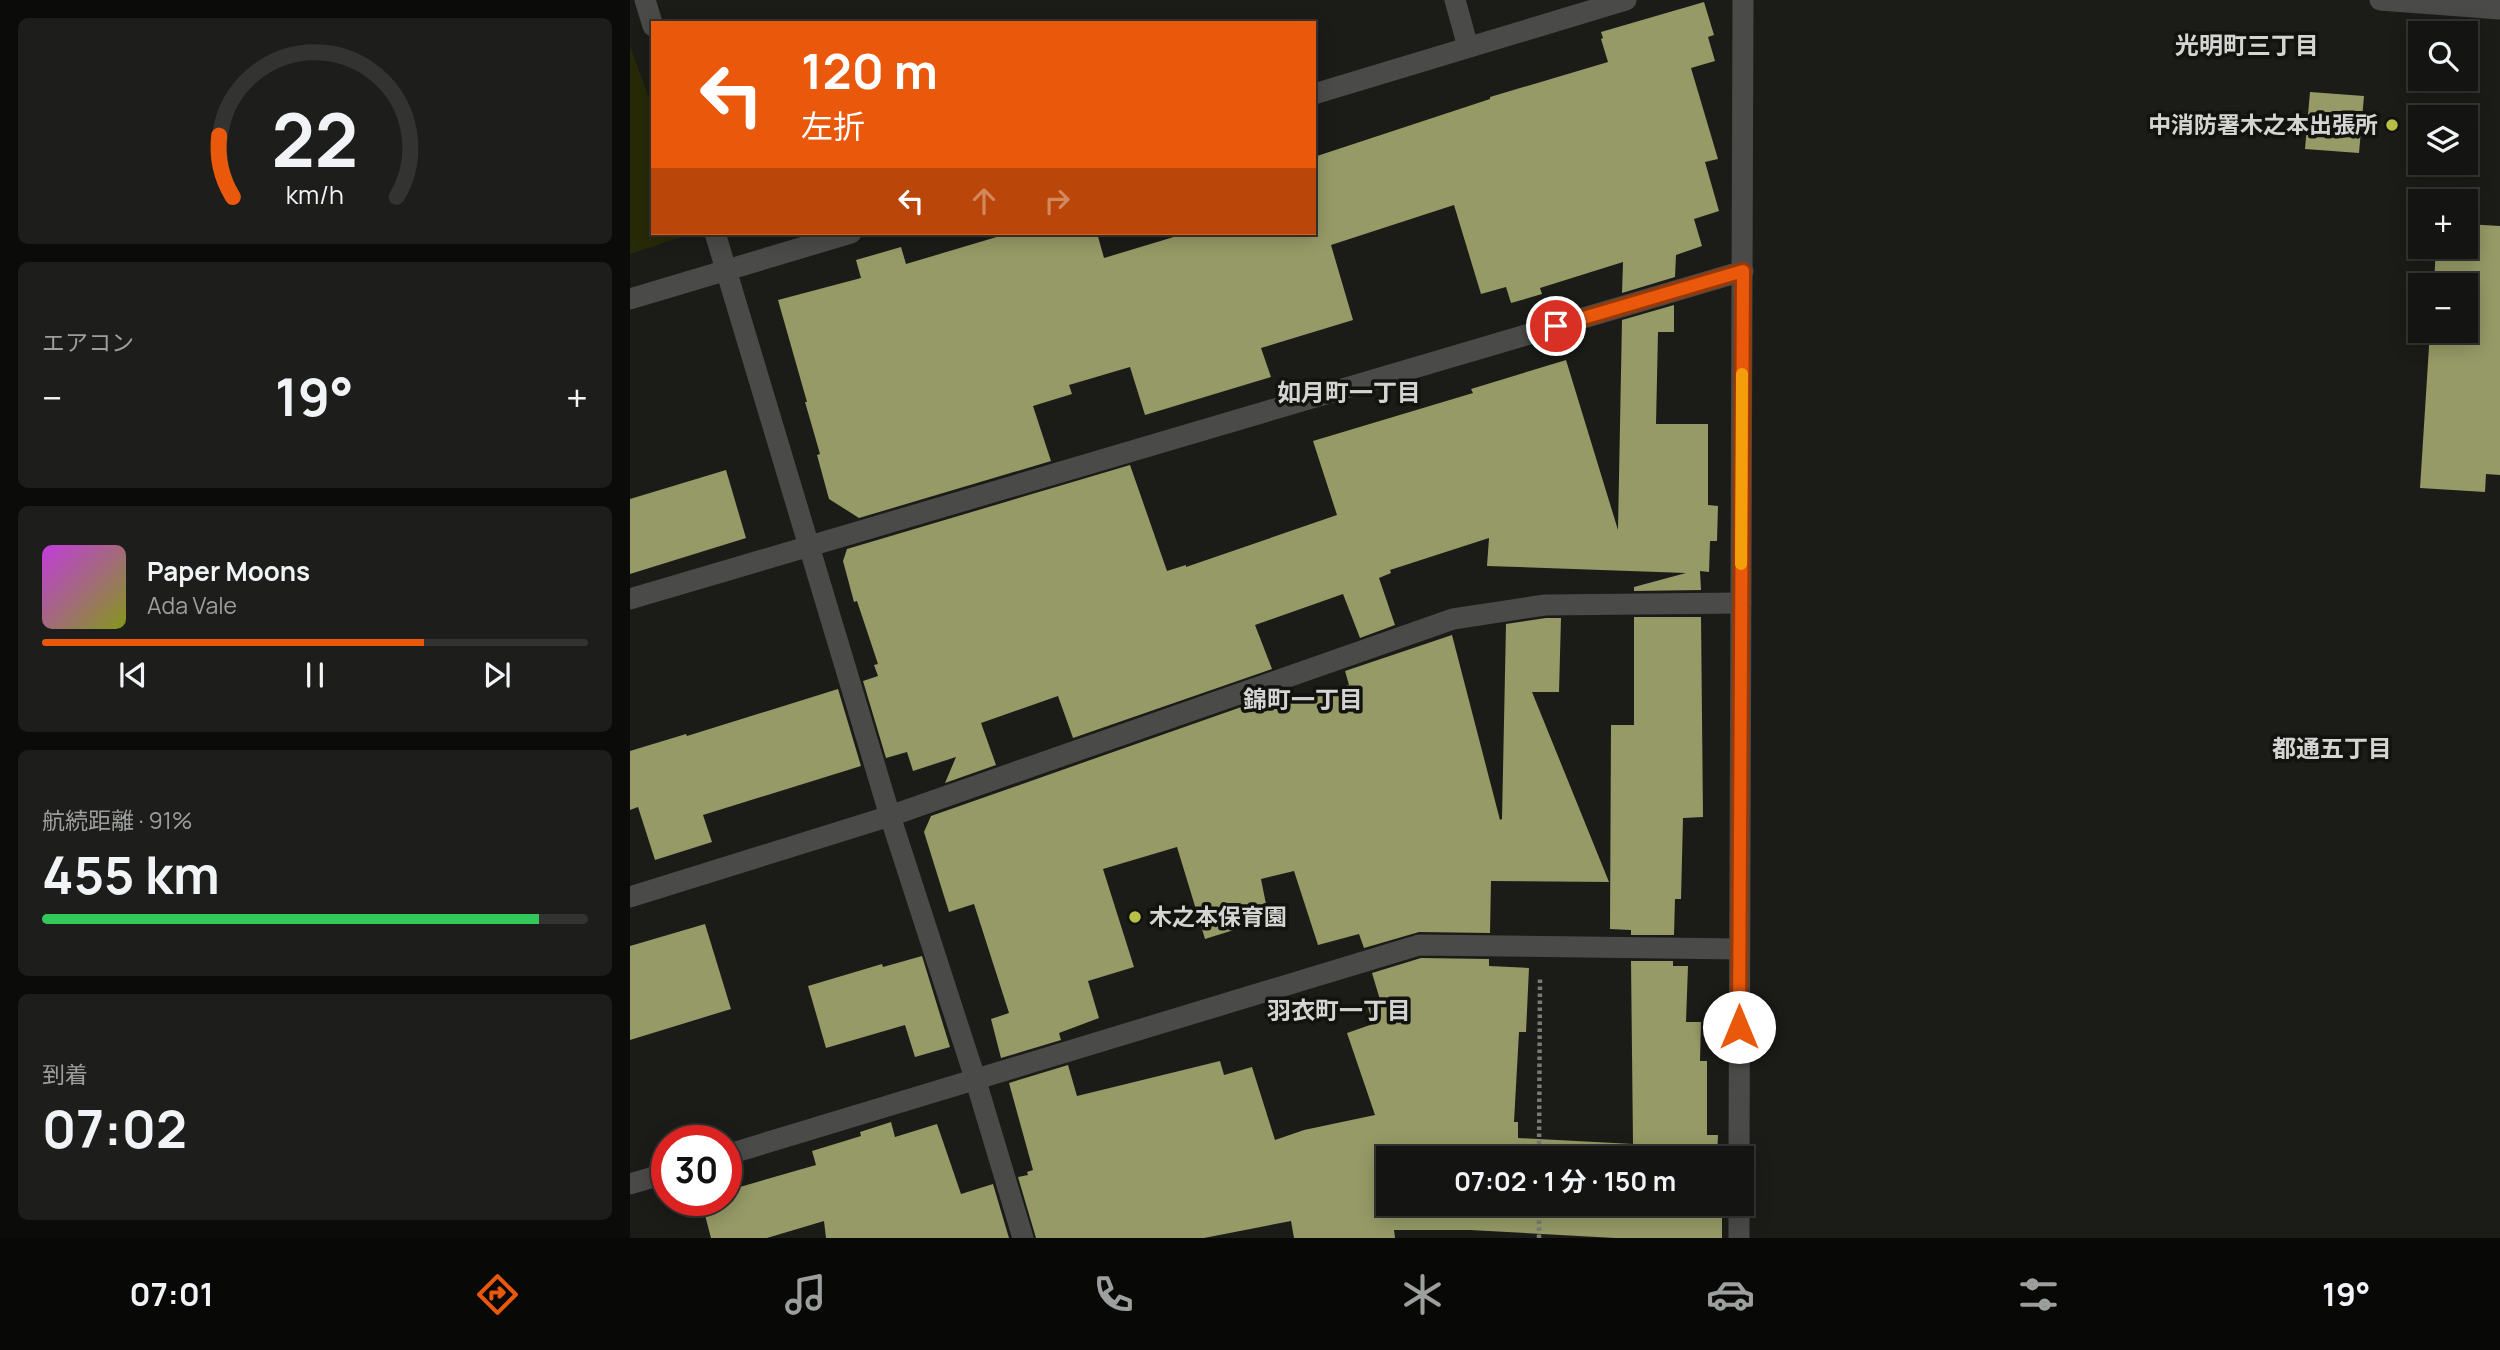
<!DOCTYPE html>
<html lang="ja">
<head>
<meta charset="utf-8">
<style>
  :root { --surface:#141512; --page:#1d1e1b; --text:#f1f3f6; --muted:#9d9f9f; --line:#333432; --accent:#ea580c }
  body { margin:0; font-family:Manrope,"Noto Sans JP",sans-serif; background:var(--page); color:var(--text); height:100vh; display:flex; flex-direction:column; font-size:26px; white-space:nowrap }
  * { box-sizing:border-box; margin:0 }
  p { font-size:23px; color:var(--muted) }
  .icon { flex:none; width:38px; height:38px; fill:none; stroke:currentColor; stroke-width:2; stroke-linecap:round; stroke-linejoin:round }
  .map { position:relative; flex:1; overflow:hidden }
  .sheet { display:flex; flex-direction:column; gap:18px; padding:18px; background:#0b0c0a; width:630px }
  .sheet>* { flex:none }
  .top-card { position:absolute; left:21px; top:21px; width:665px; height:214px; border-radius:0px; box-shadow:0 4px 18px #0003,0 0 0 2px var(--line); background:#ea580c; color:#fff; overflow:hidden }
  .fabs { position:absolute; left:1778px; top:21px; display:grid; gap:14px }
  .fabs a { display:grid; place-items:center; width:70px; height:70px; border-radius:0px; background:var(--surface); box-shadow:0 4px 18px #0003,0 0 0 2px var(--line); font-size:35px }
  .speed { position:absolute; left:21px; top:1125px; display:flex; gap:14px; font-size:35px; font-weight:700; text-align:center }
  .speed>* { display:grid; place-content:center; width:91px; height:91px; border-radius:50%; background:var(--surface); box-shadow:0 4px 18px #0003,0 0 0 2px var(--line); line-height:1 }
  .speed .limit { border:10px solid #d22; background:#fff; color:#111 }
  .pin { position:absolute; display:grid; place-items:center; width:60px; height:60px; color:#fff; margin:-30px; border:4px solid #fff; border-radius:50%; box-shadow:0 2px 7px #0007 }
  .me { position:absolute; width:77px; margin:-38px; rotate:0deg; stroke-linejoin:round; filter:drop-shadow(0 0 5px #0008) }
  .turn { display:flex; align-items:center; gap:24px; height:147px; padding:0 35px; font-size:32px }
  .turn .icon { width:91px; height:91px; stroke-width:2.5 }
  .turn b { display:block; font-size:49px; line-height:60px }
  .lanes { display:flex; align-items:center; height:66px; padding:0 35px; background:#0003; justify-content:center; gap:35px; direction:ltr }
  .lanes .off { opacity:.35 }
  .big { font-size:52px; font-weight:700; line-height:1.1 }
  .sheet .tile { flex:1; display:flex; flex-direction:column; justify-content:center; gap:10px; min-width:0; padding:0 24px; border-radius:10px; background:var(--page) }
  .sheet .dial { align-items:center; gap:0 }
  .dial svg { height:182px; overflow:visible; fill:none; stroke:var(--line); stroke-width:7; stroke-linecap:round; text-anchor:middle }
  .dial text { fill:var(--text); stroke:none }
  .song { display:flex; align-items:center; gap:21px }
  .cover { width:84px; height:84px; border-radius:10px; background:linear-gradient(135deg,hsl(290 70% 55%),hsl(70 70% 35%)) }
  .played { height:7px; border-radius:4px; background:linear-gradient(90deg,var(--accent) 70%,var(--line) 70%) }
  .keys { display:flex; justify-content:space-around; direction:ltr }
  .heat { display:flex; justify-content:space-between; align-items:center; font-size:38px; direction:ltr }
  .charge { height:10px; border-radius:5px; background:linear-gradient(90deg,#34c759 91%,var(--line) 0) }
  .trip { position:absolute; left:746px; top:1146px; width:378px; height:70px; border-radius:0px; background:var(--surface); box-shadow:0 4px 18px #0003,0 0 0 2px var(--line); font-weight:700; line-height:70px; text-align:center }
  .menu { display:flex; height:112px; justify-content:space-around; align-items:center; background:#080807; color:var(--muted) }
  .menu .icon { width:49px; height:49px }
  .menu .selected { color:var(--accent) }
  .menu b { font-size:32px; color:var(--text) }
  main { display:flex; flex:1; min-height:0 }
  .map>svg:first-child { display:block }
  .green { fill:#272a07 }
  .building { fill:#959a66 }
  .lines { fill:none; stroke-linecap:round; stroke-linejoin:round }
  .path { stroke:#7a7b77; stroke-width:4.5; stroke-dasharray:3.5 3.5; stroke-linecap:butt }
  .minor { stroke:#4a4a48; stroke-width:21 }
  .tertiary { stroke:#4a4a48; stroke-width:21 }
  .route-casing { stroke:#983908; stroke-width:18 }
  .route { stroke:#ea580c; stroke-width:12 }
  .slow { stroke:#f59e0b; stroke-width:12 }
  .poi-dot { fill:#b7c148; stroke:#12120f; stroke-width:2.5 }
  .labels { text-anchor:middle; stroke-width:7; stroke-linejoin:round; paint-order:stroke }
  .poi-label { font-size:23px; font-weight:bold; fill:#d4d5d2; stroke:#12120f; text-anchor:end }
  .neighbourhood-label { font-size:24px; font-weight:bold; fill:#d4d5d2; stroke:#12120f }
</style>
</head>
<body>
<main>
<section class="sheet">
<div class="tile dial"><svg viewBox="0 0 100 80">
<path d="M14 69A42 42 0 1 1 86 69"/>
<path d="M14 69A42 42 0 0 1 8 42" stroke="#ea580c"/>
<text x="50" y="56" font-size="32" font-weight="700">22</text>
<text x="50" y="72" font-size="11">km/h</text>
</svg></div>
<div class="tile"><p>エアコン</p>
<div class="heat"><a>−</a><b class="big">19°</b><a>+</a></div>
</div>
<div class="tile">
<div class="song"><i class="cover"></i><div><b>Paper Moons</b><p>Ada Vale</p></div></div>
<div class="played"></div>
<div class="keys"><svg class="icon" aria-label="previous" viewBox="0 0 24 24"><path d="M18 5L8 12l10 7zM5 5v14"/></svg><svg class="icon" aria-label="pause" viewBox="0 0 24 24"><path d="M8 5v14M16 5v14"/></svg><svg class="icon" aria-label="next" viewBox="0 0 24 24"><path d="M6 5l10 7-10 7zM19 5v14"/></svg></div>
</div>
<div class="tile"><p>航続距離 · 91%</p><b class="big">455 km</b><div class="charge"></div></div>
<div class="tile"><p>到着</p><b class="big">07:02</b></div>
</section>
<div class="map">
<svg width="1870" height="1238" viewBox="0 0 1870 1238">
  <rect width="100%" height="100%" fill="#1b1c18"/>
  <!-- green -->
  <path class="green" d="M0 46 23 109V233H63L0 254Z"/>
  <!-- building -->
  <g class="building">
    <path d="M1074 2 1084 35 1078 37 1085 61 1061 68 1088 159 1075 162 1089 211 1064 219 1072 246 1046 255 1045 277 992 293 993 262 910 288 912 294 881 303 876 287 851 294 824 205 701 245 723 320 631 348 641 377 515 415 500 367 439 385 442 394 403 406 421 461 229 518 199 499 187 455 190 454 175 402H177L148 300 231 278 226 260 271 247 276 264 380 233H467L474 258 557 233H684V157L860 99V97L978 62 971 39 973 38 971 32Z"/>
    <path d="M1680 92 1734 96 1729 153 1675 149Z"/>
    <path d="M1836 224 1870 226V475L1856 474 1855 492 1790 488 1800 331H1836V285H1804L1806 247H1836Z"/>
    <path d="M1044 305V332H1028L1026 424H1078V505L1088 506 1087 541H1080L1079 572 1070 571 1071 590 1004 591V587L1056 573 857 566 859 538 760 570 761 573 749 578 765 625 730 638 713 594 625 625 642 669 443 738 428 696 351 723 366 765 315 783 326 757 283 771 277 752 256 758 233 681 248 676 244 665 248 664 227 601 224 602 213 561 217 549 500 465 537 571 556 565V567L707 515 683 441 843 393 841 389 936 360 988 530 992 320Z"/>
    <path d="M96 470 116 538 0 574V499Z"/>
    <path d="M1004 617H1071L1073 817 1053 818 1051 899H1045L1044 935H1001V930L980 929 981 725H1004Z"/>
    <path d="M916 618H931L929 692H902L979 882 861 881 860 933 789 932 734 948 729 934 688 945 664 871 631 879 639 919 575 939 547 847 473 869 504 967 458 981 469 1018 429 1033 431 1040 371 1058 361 1019 379 1013 344 904 319 912 294 832 301 816 651 693 654 702 719 685 715 671 822 635 870 820 872 819 876 624Z"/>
    <path d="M208 689 231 766 73 815 82 842 25 860 8 807 0 810V751L56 734 57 736Z"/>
    <path d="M75 924 101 1009 0 1040V946Z"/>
    <path d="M292 956 320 1047 285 1057 275 1025 196 1048 178 986 252 964 253 967Z"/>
    <path d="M791 958 859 959V966L899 968 896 1032H889L884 1122H888V1138L1003 1144 1001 961H1043V966H1058L1056 1022H1071L1070 1061H1077V1135H1088L1087 1158H758V1204H1092V1238H985L840 1230H764L765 1238H664L661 1221 574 1238H406L388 1177 398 1175 397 1172 403 1170 379 1083 438 1065 447 1096 590 1061 594 1075 622 1067 645 1140 674 1130 745 1115 717 1033 743 1024 738 1007 751 1003 742 973Z"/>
    <path d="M261 1122 265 1137 307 1124 331 1194 363 1184 379 1238H196L194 1221 137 1238H81L71 1200H96V1191L186 1165 182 1151 231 1136 230 1132Z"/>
  </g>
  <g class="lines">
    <!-- path -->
    <g class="path">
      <path d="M909 1158 910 977"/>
      <path d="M909 1238V1204"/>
    </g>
    <!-- minor -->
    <g class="minor">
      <path d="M15 0 23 26"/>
      <path d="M825 0 838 47"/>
      <path d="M85 233 260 816 345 1078 393 1238"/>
      <path d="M0 599 1113 271"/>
      <path d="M0 897 260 816 823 619 915 605 1111 603"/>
      <path d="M96 1155 789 945 1109 949"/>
      <path d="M1109 1158 1113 0"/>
      <path d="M0 1184 37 1173"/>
      <path d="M1109 1204V1238"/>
    </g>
    <!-- tertiary -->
    <g class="tertiary">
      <path d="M1750 0 1870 9"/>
      <path d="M684 94 996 0"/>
      <path d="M0 299 221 233"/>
    </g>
  </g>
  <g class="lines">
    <defs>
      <path id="route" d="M926 326 1113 271 1109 1027"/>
    </defs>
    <!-- route casing -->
    <use href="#route" class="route-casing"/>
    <!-- route -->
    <use href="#route" class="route"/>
    <!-- slow -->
    <path class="slow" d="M1111 564 1112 374"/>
  </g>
  <!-- markers -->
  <g class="poi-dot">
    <circle cx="1762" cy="125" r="7"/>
    <circle cx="505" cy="917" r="7"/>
  </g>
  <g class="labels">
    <!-- poi labels -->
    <g class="poi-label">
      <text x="1748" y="133">中消防署木之本出張所</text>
      <text x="519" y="925" text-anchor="start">木之本保育園</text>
    </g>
    <!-- neighbourhood labels -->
    <g class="neighbourhood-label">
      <text x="1617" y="54">光明町三丁目</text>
      <text x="719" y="401">如月町一丁目</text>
      <text x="673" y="708">錦町一丁目</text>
      <text x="1702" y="757">都通五丁目</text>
      <text x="709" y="1019">羽衣町一丁目</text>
    </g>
  </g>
</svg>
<div class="fabs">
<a><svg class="icon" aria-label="search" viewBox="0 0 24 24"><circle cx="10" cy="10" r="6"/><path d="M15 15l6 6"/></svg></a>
<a><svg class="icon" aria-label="layers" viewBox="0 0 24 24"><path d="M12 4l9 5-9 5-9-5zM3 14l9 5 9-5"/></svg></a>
<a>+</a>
<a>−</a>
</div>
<div class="speed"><div class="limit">30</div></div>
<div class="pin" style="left:926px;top:326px;background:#d93025"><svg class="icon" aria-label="arrive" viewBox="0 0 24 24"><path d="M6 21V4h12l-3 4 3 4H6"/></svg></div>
<svg class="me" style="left:1109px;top:1027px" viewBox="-20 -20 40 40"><circle r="19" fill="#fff"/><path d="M0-13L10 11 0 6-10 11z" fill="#ea580c"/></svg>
<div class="trip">07:02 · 1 分 · 150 m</div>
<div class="top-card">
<div class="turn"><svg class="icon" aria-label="left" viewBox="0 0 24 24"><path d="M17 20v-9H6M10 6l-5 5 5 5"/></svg><div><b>120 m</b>左折</div></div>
<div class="lanes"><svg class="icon" aria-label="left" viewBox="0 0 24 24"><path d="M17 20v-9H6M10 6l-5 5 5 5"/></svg><svg class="icon off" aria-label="ahead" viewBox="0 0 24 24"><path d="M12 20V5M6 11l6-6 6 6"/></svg><svg class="icon off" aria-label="right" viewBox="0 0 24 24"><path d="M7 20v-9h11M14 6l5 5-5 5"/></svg></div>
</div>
</div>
</main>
<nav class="menu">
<b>07:01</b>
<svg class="icon selected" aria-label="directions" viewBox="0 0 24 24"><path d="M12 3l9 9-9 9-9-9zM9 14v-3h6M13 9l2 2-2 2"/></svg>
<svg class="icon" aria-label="music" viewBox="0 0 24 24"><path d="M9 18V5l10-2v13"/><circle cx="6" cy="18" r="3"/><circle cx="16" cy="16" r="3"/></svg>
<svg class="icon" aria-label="phone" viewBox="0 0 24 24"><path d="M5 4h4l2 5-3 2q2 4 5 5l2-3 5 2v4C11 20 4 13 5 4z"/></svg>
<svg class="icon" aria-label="climate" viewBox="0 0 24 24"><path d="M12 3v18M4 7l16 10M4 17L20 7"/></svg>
<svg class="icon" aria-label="car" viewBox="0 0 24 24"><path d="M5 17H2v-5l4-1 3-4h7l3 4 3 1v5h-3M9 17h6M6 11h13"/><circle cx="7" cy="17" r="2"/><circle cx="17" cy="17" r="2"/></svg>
<svg class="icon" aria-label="filters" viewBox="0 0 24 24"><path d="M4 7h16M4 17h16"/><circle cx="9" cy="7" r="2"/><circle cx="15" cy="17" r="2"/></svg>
<b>19°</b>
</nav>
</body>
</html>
